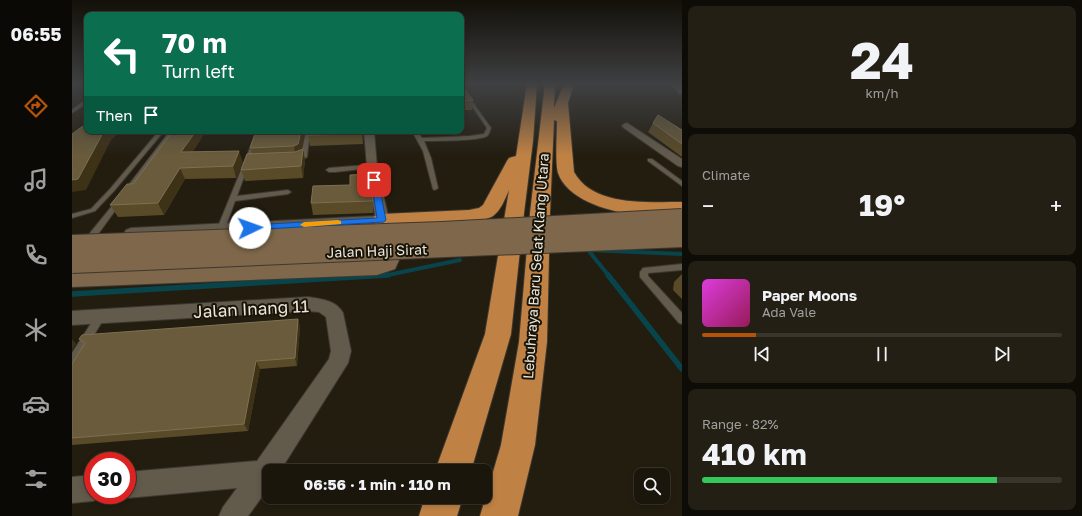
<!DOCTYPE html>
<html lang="en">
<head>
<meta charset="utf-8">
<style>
  :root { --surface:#1a160c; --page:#231f15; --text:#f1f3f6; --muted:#9f9f9d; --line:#38352d; --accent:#b45309 }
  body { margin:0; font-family:"Golos Text",sans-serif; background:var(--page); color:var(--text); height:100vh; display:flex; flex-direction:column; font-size:15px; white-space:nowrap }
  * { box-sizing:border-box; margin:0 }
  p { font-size:13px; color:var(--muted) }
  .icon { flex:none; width:22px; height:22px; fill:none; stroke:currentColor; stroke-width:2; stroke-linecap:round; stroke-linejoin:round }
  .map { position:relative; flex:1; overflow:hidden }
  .side { display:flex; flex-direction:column; gap:6px; padding:6px; background:#0e0c07; width:400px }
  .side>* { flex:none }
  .banner { position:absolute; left:12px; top:12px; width:380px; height:122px; border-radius:8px; box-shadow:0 2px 6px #0003,0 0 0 1px var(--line); background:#0b6e4f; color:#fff; overflow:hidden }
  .fabs { position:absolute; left:562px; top:468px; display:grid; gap:8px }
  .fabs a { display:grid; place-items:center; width:36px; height:36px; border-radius:8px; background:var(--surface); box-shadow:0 2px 6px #0003,0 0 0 1px var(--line); font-size:20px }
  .speed { position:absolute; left:12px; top:452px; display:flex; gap:8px; font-size:20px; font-weight:700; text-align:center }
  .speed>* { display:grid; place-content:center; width:52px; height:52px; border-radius:50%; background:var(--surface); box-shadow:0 2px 6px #0003,0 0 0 1px var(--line); line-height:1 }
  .speed .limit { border:6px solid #d22; background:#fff; color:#111 }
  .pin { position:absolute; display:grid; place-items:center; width:34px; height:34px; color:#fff; margin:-17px; border-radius:8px; box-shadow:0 2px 6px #0006 }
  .me { position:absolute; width:44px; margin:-22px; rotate:87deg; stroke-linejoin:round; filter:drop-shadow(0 0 3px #0008) }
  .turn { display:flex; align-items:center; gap:14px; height:84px; padding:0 12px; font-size:18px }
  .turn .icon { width:52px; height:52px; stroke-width:2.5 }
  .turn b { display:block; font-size:28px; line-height:34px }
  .then { display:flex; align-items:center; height:38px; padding:0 12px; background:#0003; gap:8px; font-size:15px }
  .big { font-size:30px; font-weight:700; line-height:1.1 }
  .side .card { flex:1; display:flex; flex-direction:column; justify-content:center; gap:6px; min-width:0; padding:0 14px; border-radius:8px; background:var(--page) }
  .side .dial { align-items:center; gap:0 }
  .dial b { font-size:52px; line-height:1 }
  .song { display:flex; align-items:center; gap:12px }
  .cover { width:48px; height:48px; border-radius:6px; background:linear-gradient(135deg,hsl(300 70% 55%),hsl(330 70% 35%)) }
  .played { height:4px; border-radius:2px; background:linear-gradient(90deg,var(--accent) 15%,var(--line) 15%) }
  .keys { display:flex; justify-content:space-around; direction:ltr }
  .heat { display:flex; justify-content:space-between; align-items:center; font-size:22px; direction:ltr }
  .charge { height:6px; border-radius:3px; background:linear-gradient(90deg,#34c759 82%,var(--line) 0) }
  .trip { position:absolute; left:190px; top:464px; width:230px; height:40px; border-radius:8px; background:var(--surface); box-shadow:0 2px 6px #0003,0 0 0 1px var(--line); font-weight:700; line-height:40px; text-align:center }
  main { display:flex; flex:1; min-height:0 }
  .menu { display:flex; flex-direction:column; width:72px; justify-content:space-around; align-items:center; background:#0a0905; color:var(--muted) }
  .menu .icon { width:28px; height:28px }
  .menu .selected { color:var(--accent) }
  .menu b { font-size:18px; color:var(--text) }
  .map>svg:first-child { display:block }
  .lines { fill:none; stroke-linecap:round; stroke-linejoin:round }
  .stream-far1 { stroke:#08444b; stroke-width:4 }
  .stream { stroke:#08444b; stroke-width:5.5 }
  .lane-casing { stroke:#3d3831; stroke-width:2 }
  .street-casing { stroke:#3d3831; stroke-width:2 }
  .secondary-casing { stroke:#3d3831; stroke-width:2 }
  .highway-casing { stroke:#3d3831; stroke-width:2 }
  .lane { fill:#625b4c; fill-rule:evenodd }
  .street { fill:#625b4c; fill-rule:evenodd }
  .secondary { fill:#7e674a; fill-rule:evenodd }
  .highway { fill:#c08244; fill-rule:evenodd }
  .secondary-bridge-casing { stroke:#3d3831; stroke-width:22; stroke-linecap:butt }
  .secondary-bridge { stroke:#7e674a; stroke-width:20 }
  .wall { fill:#5a4b28 }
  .shaded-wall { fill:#3d3116 }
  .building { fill:#695b3b; stroke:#7d7154 }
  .route { fill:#1a73e8; stroke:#114b97 }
  .slow { fill:#f59e0b }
  .labels { text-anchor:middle; stroke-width:4; stroke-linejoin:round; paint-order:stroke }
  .street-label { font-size:14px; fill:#e9e5dc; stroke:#1a1407 }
  .near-street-label { font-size:17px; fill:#e9e5dc; stroke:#1a1407 }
</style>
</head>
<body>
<main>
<nav class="menu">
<b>06:55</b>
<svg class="icon selected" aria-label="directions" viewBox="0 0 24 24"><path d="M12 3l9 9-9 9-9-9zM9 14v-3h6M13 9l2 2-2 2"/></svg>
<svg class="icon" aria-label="music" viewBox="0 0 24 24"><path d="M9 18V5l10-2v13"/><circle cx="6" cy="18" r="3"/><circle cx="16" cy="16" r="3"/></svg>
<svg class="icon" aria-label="phone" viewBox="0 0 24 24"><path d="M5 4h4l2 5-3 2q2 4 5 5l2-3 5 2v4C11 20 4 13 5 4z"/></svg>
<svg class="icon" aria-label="climate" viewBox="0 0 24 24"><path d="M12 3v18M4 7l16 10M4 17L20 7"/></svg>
<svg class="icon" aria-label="car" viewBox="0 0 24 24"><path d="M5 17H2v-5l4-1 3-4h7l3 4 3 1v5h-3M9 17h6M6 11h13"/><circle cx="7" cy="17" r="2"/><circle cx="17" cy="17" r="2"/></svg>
<svg class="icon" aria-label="filters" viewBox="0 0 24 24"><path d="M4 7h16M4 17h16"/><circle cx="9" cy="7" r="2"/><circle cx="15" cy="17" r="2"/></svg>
</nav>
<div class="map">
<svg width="610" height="516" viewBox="0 0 610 516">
  <rect width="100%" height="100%" fill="#231d10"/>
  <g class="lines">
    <!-- stream-far1 -->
    <g class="stream-far1">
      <path d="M311 276 388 260"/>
      <path d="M537 276 516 250 610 254"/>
    </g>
    <!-- stream -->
    <g class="stream">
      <path d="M536 275 610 369"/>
      <path d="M0 294 316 275"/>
    </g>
    <defs>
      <g id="lane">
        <path d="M389 86 419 128C418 130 417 135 415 136 407 141 364 141 352 141L359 158 366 188 363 190 361 189 351 151 340 131H345L350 138 398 136 412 134 415 128 389 90Z"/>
        <path d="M13 100H15V103L0 113V110Z"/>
        <path d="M87 131H92L42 191 23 211 0 218V214L19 209 38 189Z"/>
        <path d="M98 131H103L56 193H52V191Z"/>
        <path d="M185 131H189L165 196 216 190 219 192 216 194 163 201 153 229 152 231H146L145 229Z"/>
        <path d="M234 131H238L235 157 227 161H223V159L229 156Z"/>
        <path d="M576 159H580L610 181V186L576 161Z"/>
        <path d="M295 165 303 167 300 169H290L263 172H257L254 170 257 168Z"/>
        <path d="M47 199 50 201 24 237H18L17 235 18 233 45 200Z"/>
        <path d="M610 264V270L576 273V276L610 313V324L607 323 568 277V272L571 268Z"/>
        <path d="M28 313 31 314 33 317 31 320 4 365 0 367V353L25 314Z"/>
      </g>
      <g id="street">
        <path d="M599 84H607L610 87V94H607Z"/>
        <path d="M555 123 610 159V167L606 166 552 128 550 126 552 124Z"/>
        <path d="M292 131H302L305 167 317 220 315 223 59 238 54 236 52 233 54 230 59 228 303 216 295 167Z"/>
        <path d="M236 297C249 299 264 300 271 313L279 351 276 363 208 471H197V487L176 516H147L151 507 165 488 55 498 49 495H55V472L185 461 257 359 259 351 254 317 247 312 236 311 0 325V311Z"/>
        <path d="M21 475V495H31L30 497 21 501 0 503V477Z"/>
      </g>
      <path id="secondary" d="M312 225 319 227 322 231 328 258 323 269 305 275 0 287V271L305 259 306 258 302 231 305 227Z"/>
      <g id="highway">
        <path d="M455 84H465L461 141 452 213 439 334 399 471H363L413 334 437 190C433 199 429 210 421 216 408 225 330 225 310 226L303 224 300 220 303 216 310 214 397 210 407 208 411 205 435 161 437 158 444 156Z"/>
        <path d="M473 84H483L482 108 492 84H502L496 103 502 172C521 207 576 202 610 202V214C593 214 574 216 558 214 533 210 495 199 486 173 483 163 485 133 485 121L482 120 478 213 475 342 463 445 446 516H408L429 445 447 342 458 213Z"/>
        <path d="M353 497H391L385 516H347Z"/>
      </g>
    </defs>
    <!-- lane casing -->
    <use href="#lane" class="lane-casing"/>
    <!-- street casing -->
    <use href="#street" class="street-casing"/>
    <!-- secondary casing -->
    <use href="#secondary" class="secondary-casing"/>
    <!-- highway casing -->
    <use href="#highway" class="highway-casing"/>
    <!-- lane -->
    <use href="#lane" class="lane"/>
    <!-- street -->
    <use href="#street" class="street"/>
    <!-- secondary -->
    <use href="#secondary" class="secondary"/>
    <!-- highway -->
    <use href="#highway" class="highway"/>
    <defs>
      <g id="secondary-bridge">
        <path d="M0 245 370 232 610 219"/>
        <path d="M0 263 610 237"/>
      </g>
    </defs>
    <!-- secondary-bridge casing -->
    <use href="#secondary-bridge" class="secondary-bridge-casing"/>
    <!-- secondary-bridge -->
    <use href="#secondary-bridge" class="secondary-bridge"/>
  </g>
  <!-- wall -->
  <g class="wall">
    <path d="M389 84 401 100 400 110H389Z"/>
    <path d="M581 123 610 130V157L576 132Z"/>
    <path d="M184 131H234L229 150 231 149 233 160 231 178 173 181 169 170 180 154 178 148Z"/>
    <path d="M290 131 291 144 238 146 236 135Z"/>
    <path d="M121 152 171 162 164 178 113 179 92 215 46 217 38 205 61 184Z"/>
    <path d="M301 201V213L241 215 239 203Z"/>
    <path d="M610 274V299L601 290 602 282Z"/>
    <path d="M226 319 228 327 225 366 188 369 176 431 0 445V364L13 344 7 339Z"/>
  </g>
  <!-- shaded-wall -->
  <g class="shaded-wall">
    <path d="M32 131H49L39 140 14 190 0 192V180Z"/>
    <path d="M124 131H134L114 163 109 152Z"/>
    <path d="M229 131H234L228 155 224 157 222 146Z"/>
    <path d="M231 149 233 160 231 178 229 166Z"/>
    <path d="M167 151 171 162 164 178 161 166Z"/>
    <path d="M108 168 113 179 92 215 86 203Z"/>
    <path d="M226 319 228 327 225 366 223 358Z"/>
    <path d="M0 339 4 344 0 350Z"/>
    <path d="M184 361 188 369 176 431 172 424Z"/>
  </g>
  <!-- building -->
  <g class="building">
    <path d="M389 84 401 100 389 101Z"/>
    <path d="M586 115 610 130V144L581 123Z"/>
    <path d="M15 123V131H32L6 179 0 180V134Z"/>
    <path d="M101 131H124L109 152 167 151 161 166 108 168 86 203 38 205 55 184H61Z"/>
    <path d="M184 131H229L226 144 222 146 178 148Z"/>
    <path d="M237 131H290L291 134 236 135Z"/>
    <path d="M231 149 229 166 169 170 175 154 223 152Z"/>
    <path d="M296 174 301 201 239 203 241 186 278 185V175Z"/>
    <path d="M226 319 223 358 184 361 172 424 0 438V364L13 343 7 339 10 335Z"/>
  </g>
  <!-- sky -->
  <linearGradient id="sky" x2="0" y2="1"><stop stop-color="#131009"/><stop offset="0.54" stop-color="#3f4042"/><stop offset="1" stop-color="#3f4042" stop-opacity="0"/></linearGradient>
  <rect width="610" height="156" fill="url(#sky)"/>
  <!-- route -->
  <path class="route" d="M302 178 306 180 314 220 312 222 178 230 174 228 178 225 305 218 299 180Z"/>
  <!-- slow -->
  <path class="slow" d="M266 220 269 221V224L232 227 228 225 232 222Z"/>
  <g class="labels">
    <!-- street labels -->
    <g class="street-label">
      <text transform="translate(305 251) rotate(-2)" y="5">Jalan Haji Sirat</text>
      <text transform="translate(464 266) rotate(-86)" y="5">Lebuhraya Baru Selat Klang Utara</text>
    </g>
    <!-- near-street labels -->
    <g class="near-street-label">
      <text transform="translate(179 309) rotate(-3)" y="6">Jalan Inang 11</text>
    </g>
  </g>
</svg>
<div class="fabs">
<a><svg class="icon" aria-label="search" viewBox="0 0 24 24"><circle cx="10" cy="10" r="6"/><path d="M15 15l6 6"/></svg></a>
</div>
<div class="speed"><div class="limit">30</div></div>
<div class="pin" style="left:302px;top:180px;background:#d93025"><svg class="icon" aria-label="arrive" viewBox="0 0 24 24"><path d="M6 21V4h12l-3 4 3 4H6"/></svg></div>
<svg class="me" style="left:178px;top:228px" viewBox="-20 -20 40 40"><circle r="19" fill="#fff"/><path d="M0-13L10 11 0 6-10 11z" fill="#1a73e8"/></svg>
<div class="trip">06:56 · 1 min · 110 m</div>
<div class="banner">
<div class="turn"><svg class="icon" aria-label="left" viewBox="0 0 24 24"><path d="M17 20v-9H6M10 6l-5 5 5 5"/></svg><div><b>70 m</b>Turn left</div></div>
<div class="then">Then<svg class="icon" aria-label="arrive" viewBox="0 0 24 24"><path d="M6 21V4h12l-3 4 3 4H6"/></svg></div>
</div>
</div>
<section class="side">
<div class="card dial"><b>24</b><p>km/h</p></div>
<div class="card"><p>Climate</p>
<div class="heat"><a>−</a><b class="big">19°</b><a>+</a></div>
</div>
<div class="card">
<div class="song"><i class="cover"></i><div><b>Paper Moons</b><p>Ada Vale</p></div></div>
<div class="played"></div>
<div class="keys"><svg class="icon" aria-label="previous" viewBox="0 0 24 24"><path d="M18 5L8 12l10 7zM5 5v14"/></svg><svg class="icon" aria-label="pause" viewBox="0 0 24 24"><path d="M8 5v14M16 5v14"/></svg><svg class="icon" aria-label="next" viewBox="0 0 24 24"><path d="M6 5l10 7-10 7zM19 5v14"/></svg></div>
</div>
<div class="card"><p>Range · 82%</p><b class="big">410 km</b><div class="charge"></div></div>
</section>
</main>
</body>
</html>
